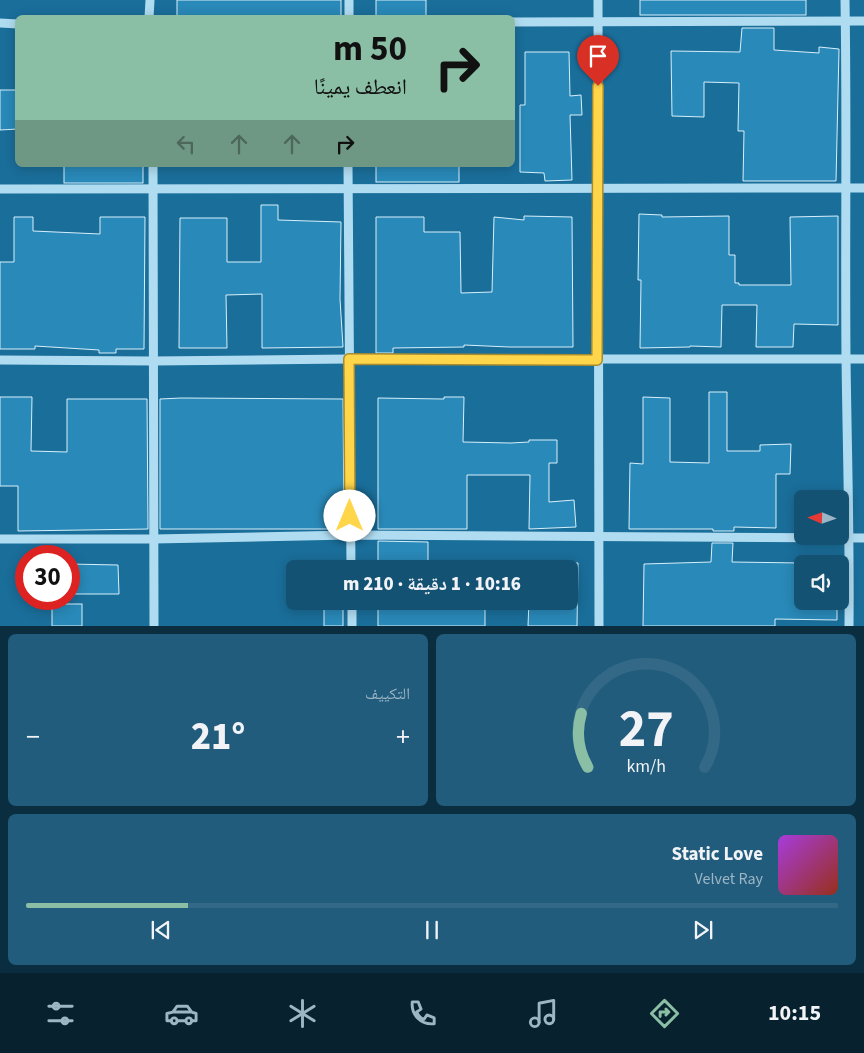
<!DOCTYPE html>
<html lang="ar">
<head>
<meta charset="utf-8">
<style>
  :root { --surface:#145274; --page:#215c7c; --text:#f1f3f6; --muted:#9db6c5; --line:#336986; --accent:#8abfa5 }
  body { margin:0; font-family:"Source Sans 3","Noto Naskh Arabic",sans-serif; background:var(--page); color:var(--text); direction:rtl; height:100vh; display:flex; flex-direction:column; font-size:19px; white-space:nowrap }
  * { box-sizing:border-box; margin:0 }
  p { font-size:16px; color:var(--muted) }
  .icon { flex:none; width:28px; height:28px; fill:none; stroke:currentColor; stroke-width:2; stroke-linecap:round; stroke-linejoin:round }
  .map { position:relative; height:626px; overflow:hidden; direction:ltr }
  .details { display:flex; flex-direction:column; gap:8px; padding:8px; background:#0b2d40; flex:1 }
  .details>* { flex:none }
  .guide { position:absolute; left:15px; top:15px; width:500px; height:152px; border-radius:8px; box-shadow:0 2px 12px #0003; direction:rtl; background:#8abfa5; color:#111; overflow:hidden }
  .needle { width:32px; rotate:272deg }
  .fabs { position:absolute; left:794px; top:490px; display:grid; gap:10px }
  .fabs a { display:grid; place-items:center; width:55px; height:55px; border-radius:8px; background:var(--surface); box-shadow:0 2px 12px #0003; font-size:25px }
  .speed { position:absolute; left:15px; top:545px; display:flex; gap:10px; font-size:25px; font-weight:700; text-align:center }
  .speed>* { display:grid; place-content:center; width:65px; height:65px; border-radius:50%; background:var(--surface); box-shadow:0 2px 12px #0003; line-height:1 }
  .speed .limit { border:8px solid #d22; background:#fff; color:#111 }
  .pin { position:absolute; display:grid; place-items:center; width:42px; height:42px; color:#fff; margin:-51px -21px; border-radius:50% 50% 50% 0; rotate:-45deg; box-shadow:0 0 5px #0007 }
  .pin .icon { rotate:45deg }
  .me { position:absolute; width:55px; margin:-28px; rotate:0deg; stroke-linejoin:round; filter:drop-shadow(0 0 4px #0008) }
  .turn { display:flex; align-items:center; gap:18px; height:105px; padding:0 25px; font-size:22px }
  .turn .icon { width:65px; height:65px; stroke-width:2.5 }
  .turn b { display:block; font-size:35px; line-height:42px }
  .lanes { display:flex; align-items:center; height:48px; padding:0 25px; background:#0003; justify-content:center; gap:25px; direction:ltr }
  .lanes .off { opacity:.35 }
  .big { font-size:38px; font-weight:800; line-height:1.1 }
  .details .widget { flex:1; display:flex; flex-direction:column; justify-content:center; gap:8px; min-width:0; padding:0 18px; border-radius:8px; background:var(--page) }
  .details .dial { align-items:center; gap:0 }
  .dial svg { height:130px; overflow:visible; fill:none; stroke:var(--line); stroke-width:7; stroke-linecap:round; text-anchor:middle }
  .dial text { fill:var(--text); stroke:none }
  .song { display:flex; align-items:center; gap:15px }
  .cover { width:60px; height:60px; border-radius:8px; background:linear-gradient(135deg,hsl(280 70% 55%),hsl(10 70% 35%)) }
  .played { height:5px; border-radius:2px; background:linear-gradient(90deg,var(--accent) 20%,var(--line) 20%) }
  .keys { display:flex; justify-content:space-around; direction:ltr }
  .heat { display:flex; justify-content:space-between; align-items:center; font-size:28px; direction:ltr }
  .details .tiles { flex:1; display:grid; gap:8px; grid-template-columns:1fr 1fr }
  .widget:last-child { grid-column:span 2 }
  .trip { position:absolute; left:286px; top:560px; width:292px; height:50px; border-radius:8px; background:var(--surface); box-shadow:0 2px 12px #0003; font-weight:800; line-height:50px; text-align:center; direction:rtl }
  .dock { display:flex; height:80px; justify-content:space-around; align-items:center; background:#08212e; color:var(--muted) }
  .dock .icon { width:35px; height:35px }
  .dock .on { color:var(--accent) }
  .dock b { font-size:22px; color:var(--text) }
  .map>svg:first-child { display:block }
  .building { fill:#2989b8; stroke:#d7f0fc }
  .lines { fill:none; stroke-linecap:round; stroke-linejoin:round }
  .minor { stroke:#b0dcf1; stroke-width:9 }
  .route-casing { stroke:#a68a30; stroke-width:12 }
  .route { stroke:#ffd54a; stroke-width:9 }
</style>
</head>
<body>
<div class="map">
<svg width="864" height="626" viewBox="0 0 864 626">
  <rect width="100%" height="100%" fill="#1a6e9a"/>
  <!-- building -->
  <g class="building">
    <path d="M177 0H341V17L177 18Z"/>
    <path d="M376 0H426V17L376 18Z"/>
    <rect x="640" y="0" width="166" height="15"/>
    <path d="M742 28H774V50L819 53V47L839 49 836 181H743L744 131H738L739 83 704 82V117L672 116 671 51 740 52Z"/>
    <path d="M525 52H569L570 96 581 95 582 115H570L572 180 545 181 544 173 520 172V105H525Z"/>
    <path d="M0 90H18V129L0 130Z"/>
    <rect x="64" y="165" width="79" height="18"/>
    <rect x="376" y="165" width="83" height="17"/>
    <path d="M261 205H278V220L341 222 340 299 343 347 262 348V294L226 295 227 348H179L180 218H227V262H261Z"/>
    <path d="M639 214 662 215V217L729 216V255H735V283H739V285H791L790 217 838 216V325L794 324 793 347H756L757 305H722L721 347 690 346V347L640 348 641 280H638Z"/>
    <path d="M524 216 572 217 573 347H509L464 345V347L393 348V353H376V217H424V232H460L461 293 492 292 494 217 524 220Z"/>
    <path d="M14 217H33V231L100 234V217H145L144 349H116V353H99V350L35 346V349H0V262H14Z"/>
    <path d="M709 392H727V451H760V445L791 444 790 474H776V528L734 527V531H713V529H629L630 463 643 464V397L670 398V462L709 463Z"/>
    <path d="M0 397H32L31 451 67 452V399H147L148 529 18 531V486H0Z"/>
    <path d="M444 397H464L463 442 511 443 529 442V440H557V463H549V502L574 500 576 527 529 529 530 475H467V529H378V398L444 399Z"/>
    <path d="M181 398 343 399 344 529H160V399Z"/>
    <path d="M378 541 428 542V564H463V569H378Z"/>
    <path d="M712 543H733L732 562 802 563V601H837V620L775 619V626H643L644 564 711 562Z"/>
    <path d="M561 562 578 563 577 626H528L529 601H570V569H530V563L561 564Z"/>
    <path d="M69 564 118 565 119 594H69Z"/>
    <rect x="378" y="601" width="107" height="25"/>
    <rect x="52" y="604" width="30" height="22"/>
    <path d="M324 607 343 608V626H324Z"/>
  </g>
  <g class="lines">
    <!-- minor -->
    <g class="minor">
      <path d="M598 0 599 626"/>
      <path d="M845 0C847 119 845 238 846 356 847 446 850 536 849 626"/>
      <path d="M149 18 150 0"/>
      <path d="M349 18V0"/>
      <path d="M512 22 864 21"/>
      <path d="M0 23 18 24"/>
      <path d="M153 165 154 626"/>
      <path d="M348 165 351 569"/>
      <path d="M0 189 864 188"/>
      <path d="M0 360 153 361 349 359H864"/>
      <path d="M0 539H154L350 535 864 538"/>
      <path d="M352 601V626"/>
    </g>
  </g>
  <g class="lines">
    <defs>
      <path id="route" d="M350 516 349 359 597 360 598 86"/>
    </defs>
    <!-- route casing -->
    <use href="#route" class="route-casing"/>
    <!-- route -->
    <use href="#route" class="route"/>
  </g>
</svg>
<div class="fabs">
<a><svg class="needle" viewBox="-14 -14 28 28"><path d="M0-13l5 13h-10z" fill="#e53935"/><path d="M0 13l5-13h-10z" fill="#9db6c5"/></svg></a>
<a><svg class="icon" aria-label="sound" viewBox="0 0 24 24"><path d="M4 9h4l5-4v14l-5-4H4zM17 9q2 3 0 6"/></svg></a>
</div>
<div class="speed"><div class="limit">30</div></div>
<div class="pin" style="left:598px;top:86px;background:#d93025"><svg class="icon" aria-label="arrive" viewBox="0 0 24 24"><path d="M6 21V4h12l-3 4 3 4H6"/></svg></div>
<svg class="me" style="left:350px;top:516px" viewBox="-20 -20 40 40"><circle r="19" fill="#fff"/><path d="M0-13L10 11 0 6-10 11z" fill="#ffd54a"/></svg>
<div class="trip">10:16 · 1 دقيقة · 210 m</div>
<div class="guide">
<div class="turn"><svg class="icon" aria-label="right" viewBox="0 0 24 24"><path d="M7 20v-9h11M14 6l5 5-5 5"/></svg><div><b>50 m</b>انعطف يمينًا</div></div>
<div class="lanes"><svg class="icon off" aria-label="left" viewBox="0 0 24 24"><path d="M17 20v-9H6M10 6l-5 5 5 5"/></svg><svg class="icon off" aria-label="ahead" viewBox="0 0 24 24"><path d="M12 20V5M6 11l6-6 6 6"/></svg><svg class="icon off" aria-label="ahead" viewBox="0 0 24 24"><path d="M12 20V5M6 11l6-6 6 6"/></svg><svg class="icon" aria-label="right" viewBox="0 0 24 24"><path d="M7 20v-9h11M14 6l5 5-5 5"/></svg></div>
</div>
</div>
<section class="details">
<div class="tiles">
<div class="widget dial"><svg viewBox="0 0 100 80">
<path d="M14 69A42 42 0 1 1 86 69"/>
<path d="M14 69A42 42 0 0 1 10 36" stroke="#8abfa5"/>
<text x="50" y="56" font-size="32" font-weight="700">27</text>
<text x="50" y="72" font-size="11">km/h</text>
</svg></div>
<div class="widget"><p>التكييف</p>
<div class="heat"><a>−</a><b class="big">21°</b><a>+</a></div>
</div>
<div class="widget">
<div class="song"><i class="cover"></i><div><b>Static Love</b><p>Velvet Ray</p></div></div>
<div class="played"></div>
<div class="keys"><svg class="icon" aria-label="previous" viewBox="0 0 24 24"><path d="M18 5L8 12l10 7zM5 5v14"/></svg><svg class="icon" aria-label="pause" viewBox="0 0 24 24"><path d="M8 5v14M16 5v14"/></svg><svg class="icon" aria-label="next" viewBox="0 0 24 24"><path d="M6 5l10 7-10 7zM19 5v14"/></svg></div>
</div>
</div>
</section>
<nav class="dock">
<b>10:15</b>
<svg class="icon on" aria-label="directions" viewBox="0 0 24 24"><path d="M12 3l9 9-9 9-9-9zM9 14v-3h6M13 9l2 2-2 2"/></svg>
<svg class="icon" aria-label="music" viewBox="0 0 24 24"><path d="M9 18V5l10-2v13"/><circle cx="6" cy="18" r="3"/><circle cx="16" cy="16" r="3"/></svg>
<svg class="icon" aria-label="phone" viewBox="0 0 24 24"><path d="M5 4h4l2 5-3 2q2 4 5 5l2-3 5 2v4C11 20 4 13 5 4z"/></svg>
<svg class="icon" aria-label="climate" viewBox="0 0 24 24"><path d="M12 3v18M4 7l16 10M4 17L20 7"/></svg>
<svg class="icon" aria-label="car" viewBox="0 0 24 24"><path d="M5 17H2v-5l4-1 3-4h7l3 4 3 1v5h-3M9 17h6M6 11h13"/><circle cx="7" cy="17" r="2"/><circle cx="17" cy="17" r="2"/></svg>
<svg class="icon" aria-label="filters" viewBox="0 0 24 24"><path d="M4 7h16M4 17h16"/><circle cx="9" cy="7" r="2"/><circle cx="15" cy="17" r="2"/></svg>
</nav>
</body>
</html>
